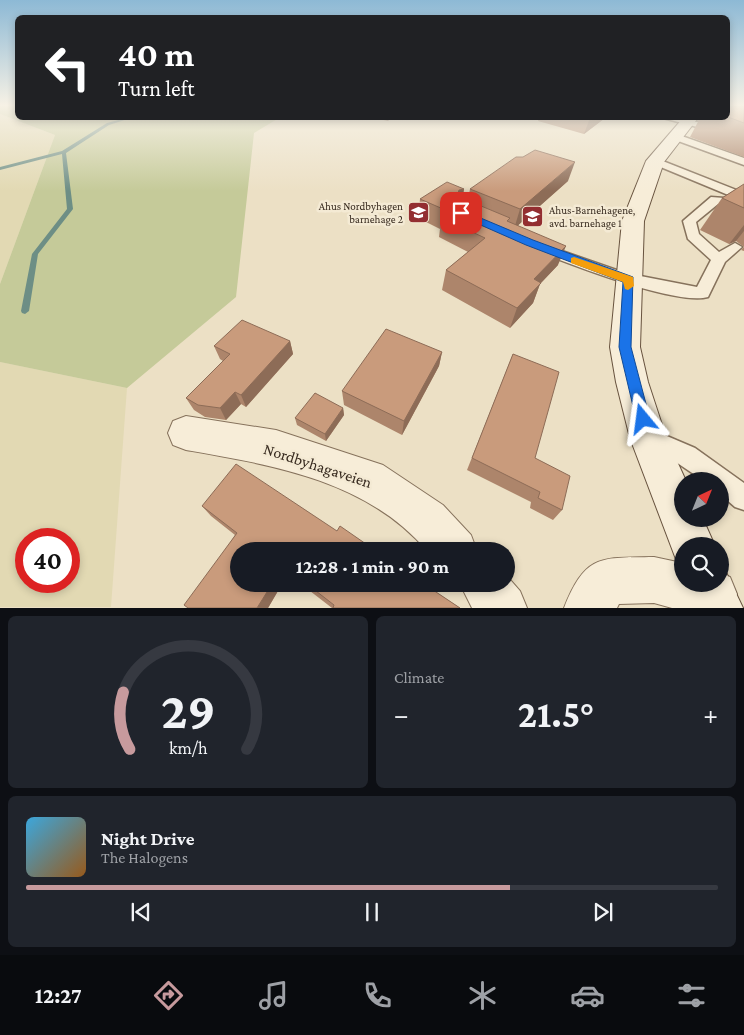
<!DOCTYPE html>
<html lang="en">
<head>
<meta charset="utf-8">
<style>
  :root { --surface:#171b24; --page:#20242c; --text:#f1f3f6; --muted:#9ea1a6; --line:#363941; --accent:#c79a9d }
  body { margin:0; font-family:"Crimson Pro",serif; background:var(--page); color:var(--text); height:100vh; display:flex; flex-direction:column; font-size:19px; white-space:nowrap }
  * { box-sizing:border-box; margin:0 }
  p { font-size:16px; color:var(--muted) }
  .icon { flex:none; width:28px; height:28px; fill:none; stroke:currentColor; stroke-width:2; stroke-linecap:round; stroke-linejoin:round }
  .map { position:relative; height:608px; overflow:hidden }
  .details { display:flex; flex-direction:column; gap:8px; padding:8px; background:#0d0f14; flex:1 }
  .details>* { flex:none }
  .guide { position:absolute; left:15px; top:15px; width:715px; height:105px; border-radius:8px; box-shadow:0 2px 8px #0003; background:#202124; color:#fff; overflow:hidden }
  .needle { width:32px; rotate:43deg }
  .tools { position:absolute; left:674px; top:472px; display:grid; gap:10px }
  .tools a { display:grid; place-items:center; width:55px; height:55px; border-radius:50%; background:var(--surface); box-shadow:0 2px 8px #0003; font-size:25px }
  .speed { position:absolute; left:15px; top:528px; display:flex; gap:10px; font-size:25px; font-weight:700; text-align:center }
  .speed>* { display:grid; place-content:center; width:65px; height:65px; border-radius:50%; background:var(--surface); box-shadow:0 2px 8px #0003; line-height:1 }
  .speed .limit { border:8px solid #d22; background:#fff; color:#111 }
  .pin { position:absolute; display:grid; place-items:center; width:42px; height:42px; color:#fff; margin:-21px; border-radius:10px; box-shadow:0 2px 8px #0006 }
  .me { position:absolute; width:55px; margin:-28px; rotate:344deg; stroke-linejoin:round; filter:drop-shadow(0 0 4px #0008) }
  .turn { display:flex; align-items:center; gap:18px; height:105px; padding:0 20px; font-size:22px }
  .turn .icon { width:65px; height:65px; stroke-width:2.5 }
  .turn b { display:block; font-size:35px; line-height:42px }
  .big { font-size:38px; font-weight:700; line-height:1.1 }
  .details .card { flex:1; display:flex; flex-direction:column; justify-content:center; gap:8px; min-width:0; padding:0 18px; border-radius:8px; background:var(--page) }
  .details .dial { align-items:center; gap:0 }
  .dial svg { height:130px; overflow:visible; fill:none; stroke:var(--line); stroke-width:7; stroke-linecap:round; text-anchor:middle }
  .dial text { fill:var(--text); stroke:none }
  .song { display:flex; align-items:center; gap:15px }
  .cover { width:60px; height:60px; border-radius:8px; background:linear-gradient(135deg,hsl(200 70% 55%),hsl(30 70% 35%)) }
  .played { height:5px; border-radius:2px; background:linear-gradient(90deg,var(--accent) 70%,var(--line) 70%) }
  .keys { display:flex; justify-content:space-around; direction:ltr }
  .heat { display:flex; justify-content:space-between; align-items:center; font-size:28px; direction:ltr }
  .details .tiles { flex:1; display:grid; gap:8px; grid-template-columns:1fr 1fr }
  .card:last-child { grid-column:span 2 }
  .trip { position:absolute; left:230px; top:542px; width:285px; height:50px; border-radius:25px; background:var(--surface); box-shadow:0 2px 8px #0003; font-weight:700; line-height:50px; text-align:center }
  .tabs { display:flex; height:80px; justify-content:space-around; align-items:center; background:#090b0e; color:var(--muted) }
  .tabs .icon { width:35px; height:35px }
  .tabs .active { color:var(--accent) }
  .tabs b { font-size:22px; color:var(--text) }
  .map>svg:first-child { display:block }
  .farmland { fill:#e2d9b3; fill-rule:evenodd }
  .green { fill:#c5ca99 }
  .lines { fill:none; stroke-linecap:round; stroke-linejoin:round }
  .stream { fill:#6d8e85; fill-rule:evenodd }
  .lane-casing { stroke:#86725c; stroke-width:3 }
  .street-casing { stroke:#86725c; stroke-width:2 }
  .secondary-casing { stroke:#68533f; stroke-width:2 }
  .lane { fill:#f7edd8; fill-rule:evenodd }
  .street { fill:#f7edd8; fill-rule:evenodd }
  .secondary { fill:#f7edd8; fill-rule:evenodd }
  .wall { fill:#ad856b }
  .shaded-wall { fill:#8d6c57 }
  .building { fill:#c99b7c; stroke:#8d6c57 }
  .route { fill:#1a73e8; stroke:#114b97 }
  .slow { fill:#f59e0b }
  .labels { text-anchor:middle; stroke-width:5; stroke-linejoin:round; paint-order:stroke }
  .far-poi-label { font-size:11px; fill:#372a1f; stroke:#f4ead4; text-anchor:end }
  .near-street-label { font-size:16px; fill:#372a1f; stroke:#f4ead4 }
</style>
</head>
<body>
<div class="map">
<svg width="744" height="608" viewBox="0 0 744 608">
  <rect width="100%" height="100%" fill="#ece0c5"/>
  <!-- farmland -->
  <g class="farmland">
    <path d="M0 114 55 135 0 284Z"/>
    <path d="M0 362 127 388 111 607H0ZM26 539H69V581H26Z"/>
  </g>
  <!-- green -->
  <path class="green" d="M0 106H17L18 118H279L254 133 236 297 127 388 0 362V284L55 135 0 114Z"/>
  <g class="lines">
    <!-- stream -->
    <path class="stream" d="M126 118H131L109 125 66 153 73 209 38 254 29 311 25 314 22 313 21 311 32 254 67 209 62 154 0 170V167L62 151 107 123Z"/>
    <defs>
      <g id="lane">
        <path d="M663 118C675 116 687 122 699 122 709 122 717 117 727 118L701 128Z"/>
        <path d="M670 134H676L744 158V165L670 138Z"/>
        <path d="M655 158 744 193V207L718 204 696 222 699 234 719 252 735 243 742 247 725 262 708 297C676 306 570 264 537 251L535 248 537 245 542 244 625 273 697 287 711 260 688 239 683 221 711 197 738 199 651 163V159Z"/>
        <path d="M648 428 695 448 744 483V510L735 507 720 494V481H704L667 456 640 445 637 438 640 431Z"/>
      </g>
      <g id="street">
        <path d="M186 416 276 430 383 465 443 505 471 535 477 551H427C367 480 272 465 186 450L173 445 168 433 173 421Z"/>
        <path d="M654 557 682 563V584H720V573L730 577 737 594 731 608H672L654 603 619 604 617 608H564C586 553 601 558 654 557Z"/>
        <path d="M506 575 520 591 527 608H472L460 584H506Z"/>
      </g>
      <g id="secondary">
        <path d="M683 118H698L664 162 644 221 640 347 648 382 666 437 686 481H682V519H703L715 546H682V564L677 562 630 438 616 382 610 347 622 221 646 161Z"/>
        <path d="M720 566 724 568 743 608H694L685 584H720Z"/>
      </g>
    </defs>
    <!-- lane casing -->
    <use href="#lane" class="lane-casing"/>
    <!-- street casing -->
    <use href="#street" class="street-casing"/>
    <!-- secondary casing -->
    <use href="#secondary" class="secondary-casing"/>
    <!-- lane -->
    <use href="#lane" class="lane"/>
    <!-- street -->
    <use href="#street" class="street"/>
    <!-- secondary -->
    <use href="#secondary" class="secondary"/>
  </g>
  <!-- wall -->
  <g class="wall">
    <path d="M744 106V157L690 137 700 118H728Z"/>
    <path d="M376 118H394L387 121Z"/>
    <path d="M410 118H425L419 120Z"/>
    <path d="M539 118H605L584 134 538 121Z"/>
    <path d="M568 181 518 225 558 265 540 284 533 303 510 328 442 290 446 270 468 252 439 237 440 229 418 218 420 199 464 189 462 198 468 200 470 189Z"/>
    <path d="M744 184V251L741 250 744 247 736 241 729 244 700 230 722 198Z"/>
    <path d="M290 341 293 354 246 407 241 404 226 420 205 417 194 410 186 398 223 361 220 359 214 346Z"/>
    <path d="M442 352 439 366 402 435 344 405 342 391Z"/>
    <path d="M513 354 535 458 562 510 553 520 530 508 531 502 467 470Z"/>
    <path d="M343 408 344 415 326 441 297 425 295 418Z"/>
    <path d="M202 506 337 531 366 544 239 551V584H282L268 608H188L235 535 211 516Z"/>
    <path d="M301 584H401L408 588 410 584H424L460 608H332Z"/>
  </g>
  <!-- shaded-wall -->
  <g class="shaded-wall">
    <path d="M387 118H394L387 121Z"/>
    <path d="M590 118H605L584 134Z"/>
    <path d="M575 162 568 181 514 229 520 209Z"/>
    <path d="M464 189 461 208 455 209 459 190Z"/>
    <path d="M744 225V231L736 241 729 244Z"/>
    <path d="M566 246 558 265 540 284 533 303 510 328 517 308 534 279Z"/>
    <path d="M290 341 293 354 246 407 241 395Z"/>
    <path d="M442 352 439 366 402 435 404 421Z"/>
    <path d="M235 392 241 404 226 420 220 408Z"/>
    <path d="M343 408 344 415 326 441 325 434Z"/>
    <path d="M366 544 367 551H363Z"/>
    <path d="M272 584H282L268 608H257Z"/>
  </g>
  <!-- building -->
  <g class="building">
    <path d="M728 106H744V123L728 117Z"/>
    <path d="M535 150 575 162 520 209 470 189 516 157H523Z"/>
    <path d="M447 182 464 189 459 190 457 196 510 218 507 221 566 246 534 279 541 283 517 308 446 270 485 238 442 218 450 212 420 199Z"/>
    <path d="M744 184V208L722 198Z"/>
    <path d="M242 320 290 341 241 395 235 392 220 408 198 405 186 398 230 354 214 346Z"/>
    <path d="M386 329 442 352 404 421 342 391Z"/>
    <path d="M513 354 559 372 535 458 570 476 562 510 538 498 540 492 472 458Z"/>
    <path d="M315 393 343 408 325 434 295 418Z"/>
    <path d="M236 464 337 531 340 526 366 544 363 551H239V584H272L257 608H188L184 605 237 533 202 506Z"/>
    <path d="M307 584H401L408 588 410 584H424L460 608H333L334 605Z"/>
  </g>
  <!-- sky -->
  <linearGradient id="sky" x2="0" y2="1"><stop stop-color="#8db9d5"/><stop offset="0.55" stop-color="#f6f1e5"/><stop offset="1" stop-color="#f6f1e5" stop-opacity="0"/></linearGradient>
  <rect width="744" height="191" fill="url(#sky)"/>
  <!-- route -->
  <path class="route" d="M458 211H464L533 240 633 277 631 347 650 419 648 424 643 426 638 424 636 419 619 347 623 282 526 245 458 215Z"/>
  <!-- slow -->
  <path class="slow" d="M574 257 633 277 634 286 628 290 625 289 623 282 571 263V258Z"/>
  <!-- icons -->
  <defs>
    <symbol id="school-square" viewBox="-11 -11 22 22"><rect x="-9" y="-9" width="18" height="18" rx="4" fill="#932e31" stroke="#f4ead4"/><path d="M0-5L7-2L0 1L-7-2ZM-4 1L0 2.5L4 1V4Q0 6-4 4Z" fill="#fff"/></symbol>
  </defs>
  <g fill-rule="evenodd">
    <use href="#school-square" x="406" y="200" width="25" height="25"/>
    <use href="#school-square" x="520" y="204" width="25" height="25"/>
  </g>
  <g class="labels">
    <!-- far-poi labels -->
    <g class="far-poi-label">
      <text x="403" y="210">Ahus Nordbyhagen<tspan x="403" dy="13">barnehage 2</tspan></text>
      <text x="549" y="214" text-anchor="start">Ahus-Barnehagene,<tspan x="549" dy="13">avd. barnehage 1</tspan></text>
    </g>
    <!-- near-street labels -->
    <g class="near-street-label">
      <text transform="translate(318 465) rotate(18)" y="6">Nordbyhagaveien</text>
    </g>
  </g>
</svg>
<div class="tools">
<a><svg class="needle" viewBox="-14 -14 28 28"><path d="M0-13l5 13h-10z" fill="#e53935"/><path d="M0 13l5-13h-10z" fill="#9ea1a6"/></svg></a>
<a><svg class="icon" aria-label="search" viewBox="0 0 24 24"><circle cx="10" cy="10" r="6"/><path d="M15 15l6 6"/></svg></a>
</div>
<div class="speed"><div class="limit">40</div></div>
<div class="pin" style="left:461px;top:213px;background:#d93025"><svg class="icon" aria-label="arrive" viewBox="0 0 24 24"><path d="M6 21V4h12l-3 4 3 4H6"/></svg></div>
<svg class="me" style="left:643px;top:419px" viewBox="-20 -20 40 40"><path d="M0-17L14 15 0 8-14 15z" fill="#1a73e8" stroke="#fff" stroke-width="4"/></svg>
<div class="trip">12:28 · 1 min · 90 m</div>
<div class="guide">
<div class="turn"><svg class="icon" aria-label="left" viewBox="0 0 24 24"><path d="M17 20v-9H6M10 6l-5 5 5 5"/></svg><div><b>40 m</b>Turn left</div></div>
</div>
</div>
<section class="details">
<div class="tiles">
<div class="card dial"><svg viewBox="0 0 100 80">
<path d="M14 69A42 42 0 1 1 86 69"/>
<path d="M14 69A42 42 0 0 1 10 34" stroke="#c79a9d"/>
<text x="50" y="56" font-size="32" font-weight="700">29</text>
<text x="50" y="72" font-size="11">km/h</text>
</svg></div>
<div class="card"><p>Climate</p>
<div class="heat"><a>−</a><b class="big">21.5°</b><a>+</a></div>
</div>
<div class="card">
<div class="song"><i class="cover"></i><div><b>Night Drive</b><p>The Halogens</p></div></div>
<div class="played"></div>
<div class="keys"><svg class="icon" aria-label="previous" viewBox="0 0 24 24"><path d="M18 5L8 12l10 7zM5 5v14"/></svg><svg class="icon" aria-label="pause" viewBox="0 0 24 24"><path d="M8 5v14M16 5v14"/></svg><svg class="icon" aria-label="next" viewBox="0 0 24 24"><path d="M6 5l10 7-10 7zM19 5v14"/></svg></div>
</div>
</div>
</section>
<nav class="tabs">
<b>12:27</b>
<svg class="icon active" aria-label="directions" viewBox="0 0 24 24"><path d="M12 3l9 9-9 9-9-9zM9 14v-3h6M13 9l2 2-2 2"/></svg>
<svg class="icon" aria-label="music" viewBox="0 0 24 24"><path d="M9 18V5l10-2v13"/><circle cx="6" cy="18" r="3"/><circle cx="16" cy="16" r="3"/></svg>
<svg class="icon" aria-label="phone" viewBox="0 0 24 24"><path d="M5 4h4l2 5-3 2q2 4 5 5l2-3 5 2v4C11 20 4 13 5 4z"/></svg>
<svg class="icon" aria-label="climate" viewBox="0 0 24 24"><path d="M12 3v18M4 7l16 10M4 17L20 7"/></svg>
<svg class="icon" aria-label="car" viewBox="0 0 24 24"><path d="M5 17H2v-5l4-1 3-4h7l3 4 3 1v5h-3M9 17h6M6 11h13"/><circle cx="7" cy="17" r="2"/><circle cx="17" cy="17" r="2"/></svg>
<svg class="icon" aria-label="filters" viewBox="0 0 24 24"><path d="M4 7h16M4 17h16"/><circle cx="9" cy="7" r="2"/><circle cx="15" cy="17" r="2"/></svg>
</nav>
</body>
</html>
